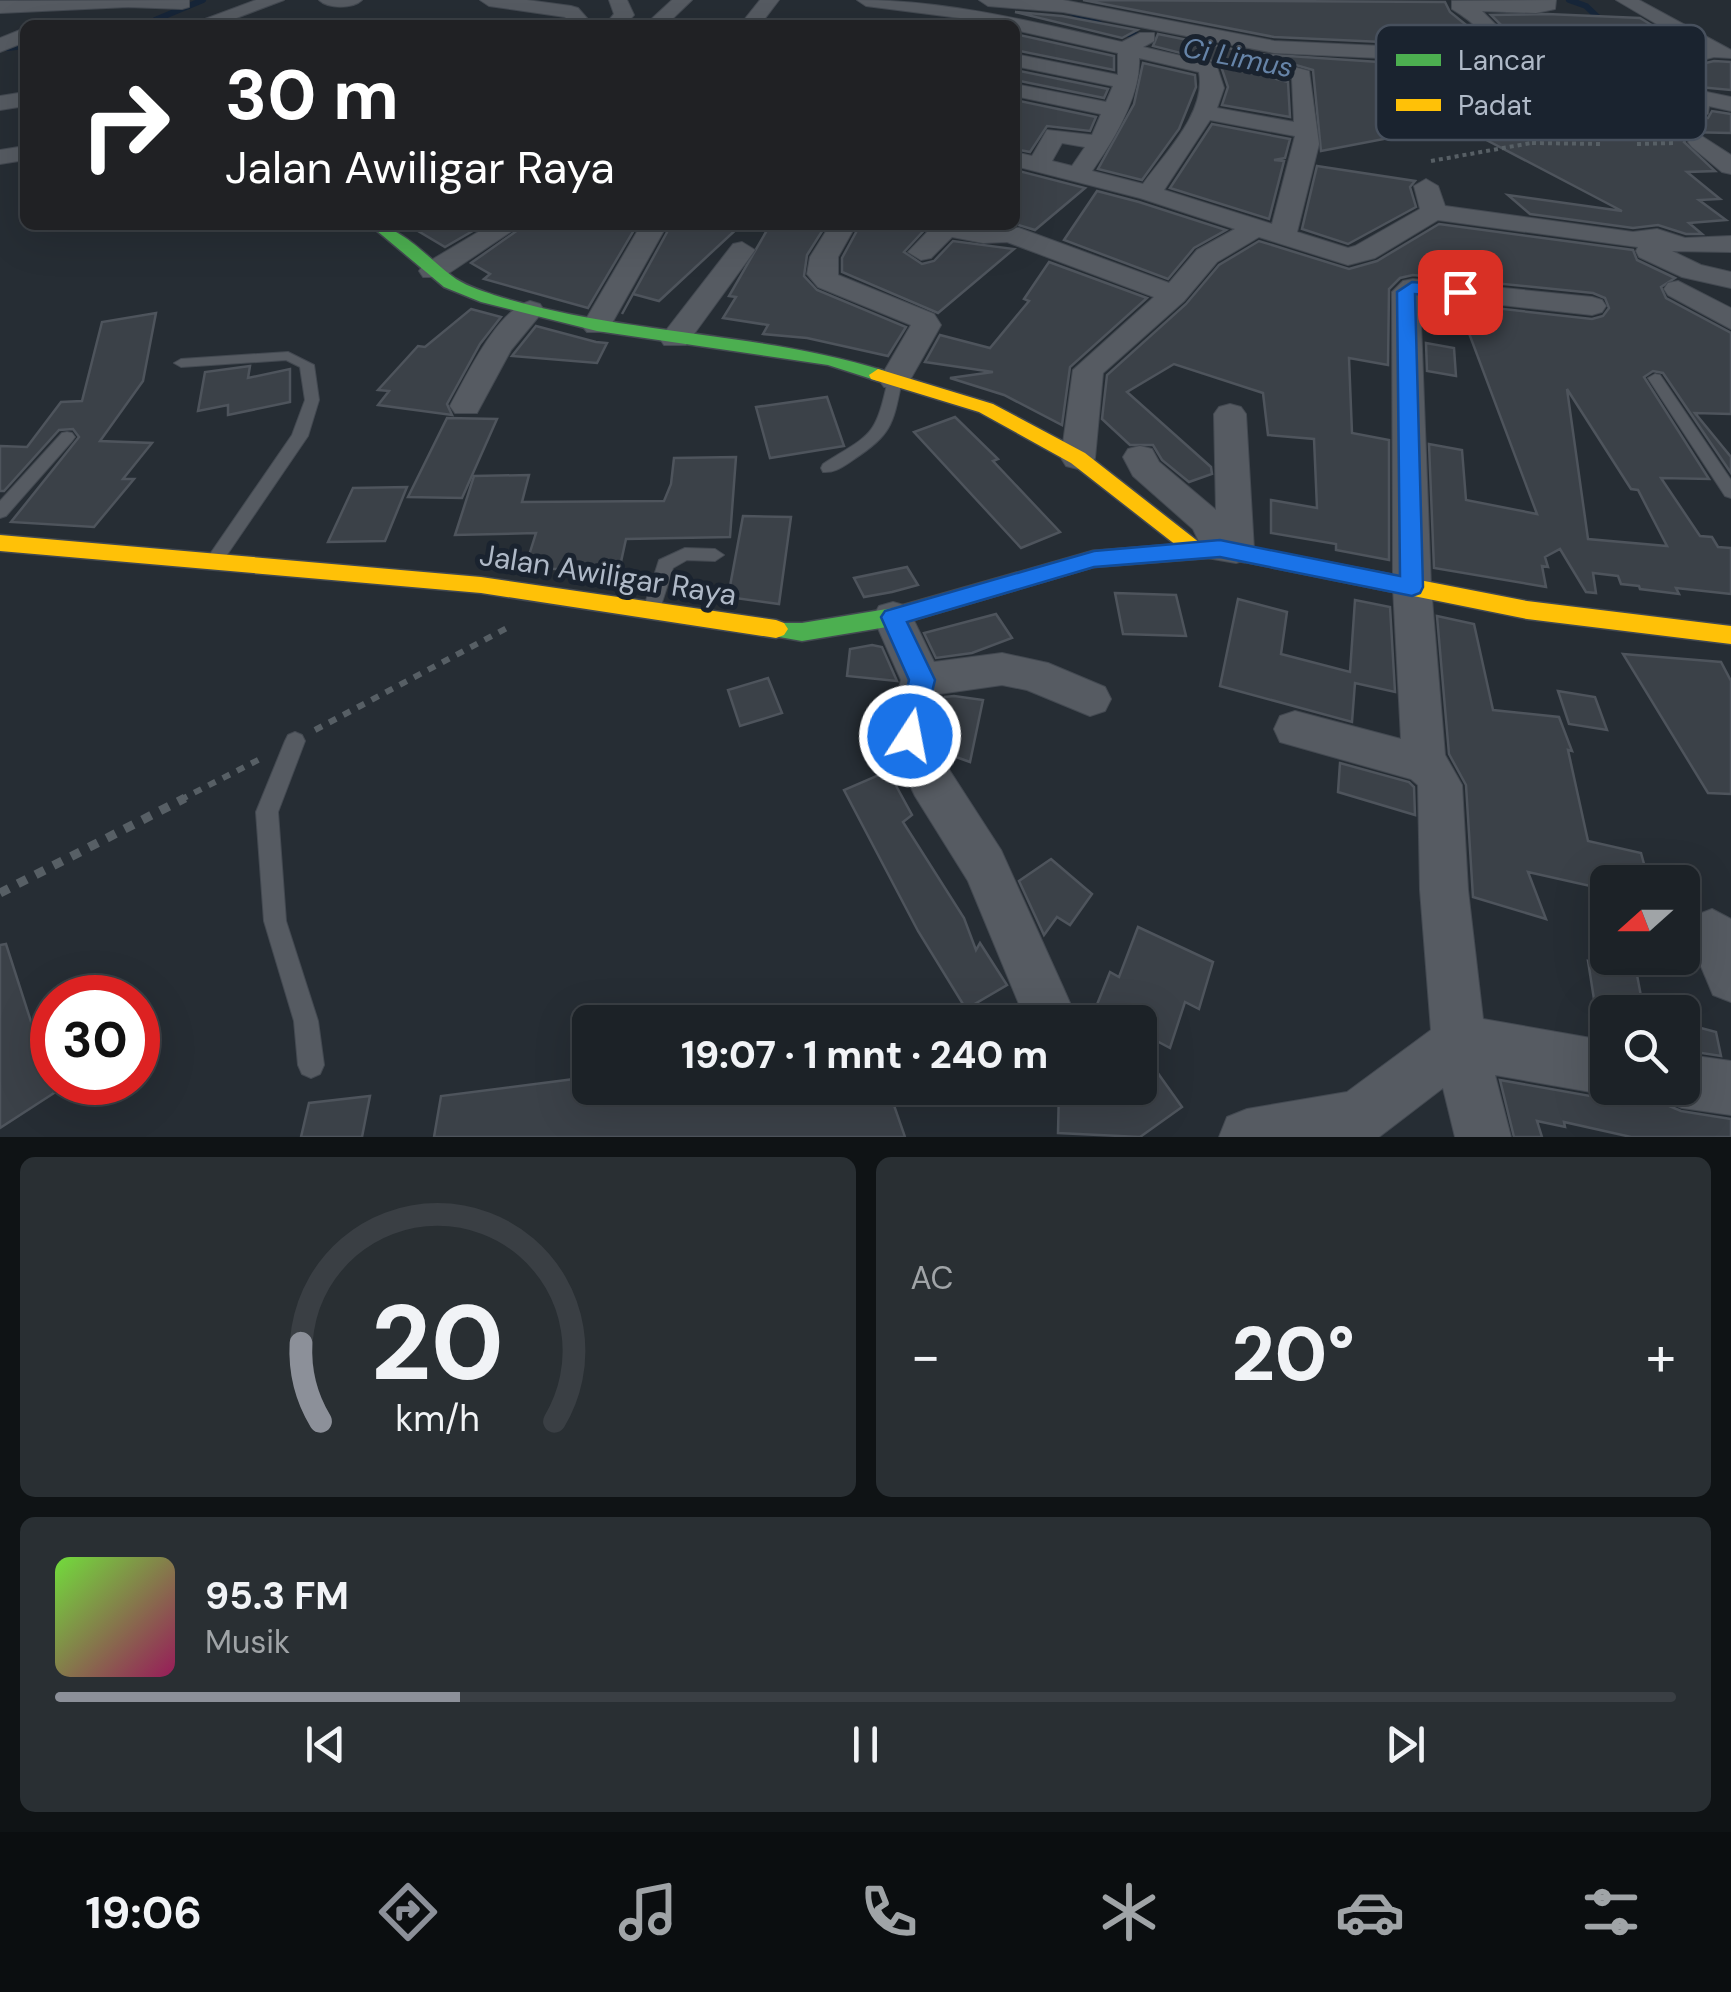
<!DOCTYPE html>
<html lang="id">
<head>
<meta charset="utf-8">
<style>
  :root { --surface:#1c2227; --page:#292f33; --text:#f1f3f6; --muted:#a0a4a7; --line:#3a3f44; --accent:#8c9099 }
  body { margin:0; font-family:"DM Sans",sans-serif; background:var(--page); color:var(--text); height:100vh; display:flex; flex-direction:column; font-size:38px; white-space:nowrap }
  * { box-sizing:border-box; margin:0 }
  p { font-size:32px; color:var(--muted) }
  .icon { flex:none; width:55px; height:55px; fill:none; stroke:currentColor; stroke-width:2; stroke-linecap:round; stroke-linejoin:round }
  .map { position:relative; height:1137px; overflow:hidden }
  .sheet { display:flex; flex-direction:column; gap:20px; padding:20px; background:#0f1315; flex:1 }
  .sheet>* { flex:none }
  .top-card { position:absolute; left:20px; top:20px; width:1000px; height:210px; border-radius:15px; box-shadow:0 10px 40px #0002,0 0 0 2px var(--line); background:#202124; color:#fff; overflow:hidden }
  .needle { width:65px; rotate:249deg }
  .controls { position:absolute; left:1590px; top:865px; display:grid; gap:20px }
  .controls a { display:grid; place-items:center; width:110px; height:110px; border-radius:15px; background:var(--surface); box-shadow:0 10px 40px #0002,0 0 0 2px var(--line); font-size:50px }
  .speed { position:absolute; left:30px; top:975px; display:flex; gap:20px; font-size:50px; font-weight:700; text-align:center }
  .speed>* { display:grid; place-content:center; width:130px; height:130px; border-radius:50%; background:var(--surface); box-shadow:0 10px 40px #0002,0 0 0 2px var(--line); line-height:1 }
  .speed .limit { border:15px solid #d22; background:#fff; color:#111 }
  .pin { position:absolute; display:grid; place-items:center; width:85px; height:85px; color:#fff; margin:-42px; border-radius:20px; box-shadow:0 5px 15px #0006 }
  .me { position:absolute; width:110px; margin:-55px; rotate:11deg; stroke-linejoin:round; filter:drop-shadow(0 0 8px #0008) }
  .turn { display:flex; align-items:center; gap:35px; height:210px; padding:0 40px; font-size:45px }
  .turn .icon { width:130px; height:130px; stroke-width:2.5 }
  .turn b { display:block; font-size:70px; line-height:85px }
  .big { font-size:75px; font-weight:800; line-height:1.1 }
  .sheet .widget { flex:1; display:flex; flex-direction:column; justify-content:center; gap:15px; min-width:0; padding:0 35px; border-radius:15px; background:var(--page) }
  .sheet .dial { align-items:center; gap:0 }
  .dial svg { height:260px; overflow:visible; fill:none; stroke:var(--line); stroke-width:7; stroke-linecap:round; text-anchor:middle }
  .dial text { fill:var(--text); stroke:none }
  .song { display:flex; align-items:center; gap:30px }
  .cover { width:120px; height:120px; border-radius:15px; background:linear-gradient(135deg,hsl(100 70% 55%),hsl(330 70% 35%)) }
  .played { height:10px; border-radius:5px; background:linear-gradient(90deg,var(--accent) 25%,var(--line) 25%) }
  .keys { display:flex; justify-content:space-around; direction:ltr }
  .heat { display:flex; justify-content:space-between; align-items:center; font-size:55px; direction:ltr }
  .sheet .tiles { flex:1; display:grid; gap:20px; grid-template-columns:1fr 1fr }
  .widget:last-child { grid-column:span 2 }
  .trip { position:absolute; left:572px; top:1005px; width:585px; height:100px; border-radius:15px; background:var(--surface); box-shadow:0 10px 40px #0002,0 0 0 2px var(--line); font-weight:800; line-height:100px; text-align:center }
  .tabs { display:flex; height:160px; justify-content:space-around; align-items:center; background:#0b0e10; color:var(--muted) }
  .tabs .icon { width:70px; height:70px }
  .tabs .active { color:var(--accent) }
  .tabs b { font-size:45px; color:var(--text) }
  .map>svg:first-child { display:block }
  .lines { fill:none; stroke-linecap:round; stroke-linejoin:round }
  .stream { stroke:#162538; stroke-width:6 }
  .building { fill:#3b4148; stroke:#4e545c; stroke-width:2.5; fill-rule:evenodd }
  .lane-casing { stroke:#434951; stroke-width:2 }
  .street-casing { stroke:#434951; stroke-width:2 }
  .fast-casing { stroke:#434951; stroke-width:3 }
  .slow-casing { stroke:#434951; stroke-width:3 }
  .path-far2 { stroke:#575f65; stroke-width:4; stroke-dasharray:4 4; stroke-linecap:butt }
  .path-far1 { stroke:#575f65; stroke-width:6; stroke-dasharray:8 8; stroke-linecap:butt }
  .path { stroke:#575f65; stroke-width:9; stroke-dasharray:10 10; stroke-linecap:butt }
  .lane { fill:#565b62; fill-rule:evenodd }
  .street { fill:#565b62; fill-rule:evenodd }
  .fast { fill:#4caf50; fill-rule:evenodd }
  .slow { fill:#ffc107; fill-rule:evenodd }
  .route { fill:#1a73e8; stroke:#114b97; stroke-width:2.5 }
  .labels { text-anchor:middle; stroke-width:10; stroke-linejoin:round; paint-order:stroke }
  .far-water-label { font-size:28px; font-style:italic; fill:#6684a8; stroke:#1a232f }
  .street-label { font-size:30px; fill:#afb9c7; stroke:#1a232f }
  .key { fill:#1a232f; stroke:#47505d; stroke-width:2.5 }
  .key-label { font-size:28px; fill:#afb9c7 }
</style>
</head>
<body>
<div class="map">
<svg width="1731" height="1137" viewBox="0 0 1731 1137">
  <rect width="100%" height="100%" fill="#262d34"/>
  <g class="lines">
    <!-- stream -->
    <g class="stream">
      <path d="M1569 0 1586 6 1607 26"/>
      <path d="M1071 12 1116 31 1148 38"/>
      <path d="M155 20 203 0"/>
      <path d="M137 25 142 24"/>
      <path d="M7 48 25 46"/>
      <path d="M1396 68 1437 72"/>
      <path d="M1490 70 1547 74"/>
    </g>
  </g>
  <!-- building -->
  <g class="building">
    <path d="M1083 0 1445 2 1450 12 1475 32 1487 57 1436 60 1382 42 1274 37Z"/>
    <path d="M1015 12 1062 16 1137 30 1122 38Z"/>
    <path d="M1547 14 1640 18 1689 48 1656 57 1652 63 1661 77 1613 66 1515 54 1509 33 1491 15Z"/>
    <path d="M1015 34 1114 56V70L1015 50Z"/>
    <path d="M1158 34 1252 53 1240 59 1239 64 1244 70 1288 82 1290 117 1222 105 1228 87 1220 63 1153 46Z"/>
    <path d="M1258 54 1379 62 1434 80 1492 78 1506 73 1580 85 1629 87 1662 98 1603 113 1597 123 1613 133 1667 119 1708 118 1712 111 1731 114V133L1686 132 1689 135 1684 142 1715 171 1687 172 1720 199 1699 200 1726 220 1689 223 1702 234H1686L1658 225 1633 228 1530 214 1508 195 1622 211 1473 133 1467 135 1433 118 1431 130 1321 151 1313 70Z"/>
    <path d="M1714 61 1731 62V90L1699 87 1685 68Z"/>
    <path d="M1143 63 1195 75 1196 87 1179 129 1142 180 1098 169 1134 104Z"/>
    <path d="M1015 70 1108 89 1104 98 1015 80Z"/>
    <path d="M1015 100 1096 117 1090 131 1047 126 1030 152 1015 149Z"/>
    <path d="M1212 124 1290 139 1285 158 1274 160 1284 161 1269 219 1170 188Z"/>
    <path d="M1317 166 1415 181 1410 187 1416 207 1348 244 1302 229Z"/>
    <path d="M1015 170 1085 188 1035 230 1015 224Z"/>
    <path d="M1097 191 1139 202 1226 230 1194 248 1168 279 1064 240Z"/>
    <path d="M1439 224 1633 250 1637 260 1675 278 1661 287 1666 298 1731 333V414L1695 413 1731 457V473L1663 373 1653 371 1644 377 1709 479 1661 478 1700 536 1712 537 1718 547 1731 548V594L1676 588 1679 594 1640 589 1639 586 1621 584 1618 576 1593 573 1596 593 1586 592 1560 549 1545 557 1548 567 1542 566 1546 587 1434 568 1429 444 1462 450 1466 500 1537 514 1458 304 1592 319 1603 316 1609 308 1605 298 1593 293 1413 275 1400 278 1389 289 1388 365 1349 358 1352 433 1389 440V560L1336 550V544L1271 533V500L1317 508 1314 439 1268 435 1263 393 1174 364 1127 392 1211 467 1212 474 1189 482 1162 460 1153 445H1130L1102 419 1107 375 1186 304 1219 265 1259 241 1349 269 1377 261ZM1567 389 1631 489 1638 490 1667 546 1588 539Z"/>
    <path d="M408 225H483L445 247Z"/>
    <path d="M525 225H637L588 308 484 279 490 274 471 263Z"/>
    <path d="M671 225H741L659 301 633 294 622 314Z"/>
    <path d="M770 225H826L807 255 804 276 817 290 906 327 888 356 807 338 763 334 768 325 723 318 736 297 729 296Z"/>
    <path d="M860 225H929L904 252 922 264 934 261 953 241 1014 249 938 313 842 272V258Z"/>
    <path d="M1049 262 1147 298 1070 367 1062 425 1004 395 950 378 993 372 925 362 940 335 990 348 1029 301 1024 299Z"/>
    <path d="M471 309 501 317 480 344 447 404 452 415 378 405 389 391 378 390 418 346 425 347Z"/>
    <path d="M156 313 143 381 100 441 152 443 123 479H134L94 527 11 522 79 437 73 429 59 430 4 491H0V446L27 447 61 402 82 401 102 322Z"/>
    <path d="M536 326 596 342 607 343 597 363 512 356Z"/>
    <path d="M1426 343 1454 348 1456 376 1427 371Z"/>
    <path d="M250 366 248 378 290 369V402L228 415V405L198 411 205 372Z"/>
    <path d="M827 397 844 446 770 458 756 407Z"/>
    <path d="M955 417 998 459 993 461 1060 532 1021 548 914 432Z"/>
    <path d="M447 418 497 419 462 498 408 497Z"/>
    <path d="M736 457 730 537 626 539 619 571 525 568 536 533 455 535 474 476 529 475 522 502 664 501 671 484 674 458Z"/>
    <path d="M407 487 385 541 328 542 353 488Z"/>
    <path d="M743 516 791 517 779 604 728 597Z"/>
    <path d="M907 567 918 585 892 592 864 597 854 578Z"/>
    <path d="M1115 593 1176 595 1186 636 1123 634Z"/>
    <path d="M1238 599 1287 612 1281 654 1350 672 1355 600 1390 607 1395 692 1355 683 1352 722 1220 686Z"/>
    <path d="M996 614 1012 638 972 653 936 658 924 633Z"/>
    <path d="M1437 616 1474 624 1493 710 1559 717 1572 751 1568 750 1588 841 1641 853 1649 882H1608V890L1528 872 1546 919 1473 897 1466 785 1449 754Z"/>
    <path d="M872 645 882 647 897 681 847 676 850 649Z"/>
    <path d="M1623 654 1721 662 1731 681V794L1708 793Z"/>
    <path d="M768 678 782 713 740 726 728 690Z"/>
    <path d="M1558 691 1595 697 1607 730 1569 724Z"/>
    <path d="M954 696 983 700 970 762 942 752 936 725 945 697Z"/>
    <path d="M1340 763 1409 782 1414 787 1415 815 1338 792Z"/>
    <path d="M888 771 912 815 903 822 964 918 976 950 980 943 1007 985 966 1009 918 931 844 790Z"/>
    <path d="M1051 859 1092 894 1070 925 1057 917 1044 935 1019 881Z"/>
    <path d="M1138 927 1213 962 1199 1009 1185 1002 1170 1048 1140 1032V1022H1090L1110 972 1119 977Z"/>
    <path d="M6 944 54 1093 0 1128V945Z"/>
    <path d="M1588 961 1637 975 1644 1012H1596Z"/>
    <path d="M1682 1023 1716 1032 1721 1056 1682 1050Z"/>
    <path d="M1140 1048 1182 1107 1140 1137 1058 1133 1059 1088H1140Z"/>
    <path d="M590 1077V1088H888L905 1137H434L441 1096Z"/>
    <path d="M1500 1080 1607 1099 1630 1088H1653L1662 1103 1681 1111 1731 1119V1137H1631L1564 1122 1565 1127 1537 1121 1542 1137H1514Z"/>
    <path d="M370 1096 362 1137H301L309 1103Z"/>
  </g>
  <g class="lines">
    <defs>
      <g id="lane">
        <path d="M288 352 314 365 319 400 308 436 220 565H208L205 561 208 557 292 435 305 400 300 367 286 360 181 367 174 363 181 359Z"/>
        <path d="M1655 374 1660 375 1731 480V498L1725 496 1648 378Z"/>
        <path d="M895 376 902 380C893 425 892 434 853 460 842 467 835 473 823 472L821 468 823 464C872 433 875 438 888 380Z"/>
        <path d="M67 432 72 433 75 437 72 441 6 516 0 518V501L62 433Z"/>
        <path d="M685 548 715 549 724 555 715 561 687 560 673 568 657 618H645L642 613 659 560Z"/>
        <path d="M295 732 302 735 305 741 278 812 286 921 318 1021 324 1065 320 1074 311 1078 302 1074 298 1065 294 1021 264 921 256 812 285 741 288 735Z"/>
      </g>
      <g id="street">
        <path d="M189 0V7L182 9 128 7 0 13V1Z"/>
        <path d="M256 0H284L218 25H189Z"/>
        <path d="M319 0H362C353 9 328 9 319 0Z"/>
        <path d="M480 0H527L571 6 578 8 593 25H572L565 17 489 6Z"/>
        <path d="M609 0H627L634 15 625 25H605L614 14Z"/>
        <path d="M672 0H692L666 25H645Z"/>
        <path d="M760 0H779L760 25H740Z"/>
        <path d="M857 0C947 0 1034 22 1122 42L1140 33H1154V41L1143 47 1216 64 1224 88 1217 108 1294 122 1292 79 1245 66 1242 62 1252 56 1309 71 1319 144 1297 232 1348 248 1355 246 1420 209 1414 186 1426 179 1438 186 1445 206 1633 232 1657 229 1685 238 1731 236V252L1672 251 1701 265 1731 272V288L1682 277 1639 257 1636 251 1638 247 1438 220 1375 258 1348 265 1259 237 1217 262 1184 301 1103 373 1095 458 1090 466 1078 469 1066 466 1061 458 1073 370 1154 297 1007 242 983 243 952 237 931 258 921 260 908 252 934 225 1019 228 1169 283 1197 250 1235 229 1140 198 1015 166V152L1032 156 1047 130 1092 135 1101 114 1015 96V84L1106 102 1113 86 1015 66V54L1118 75V53L1015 30V25L866 6ZM1139 58 1199 72C1207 112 1165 153 1143 184L1092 171C1113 141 1141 96 1139 58ZM1210 120 1295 136 1272 224 1164 190ZM1062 143 1085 147 1072 166 1052 161Z"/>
        <path d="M979 0H1063L1274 41 1382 46 1436 64 1492 60C1485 32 1476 24 1452 9V1L1556 0 1555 9 1536 13 1482 11 1505 34 1512 57C1565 66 1621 65 1671 84L1656 63 1659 59 1699 49 1616 0H1639L1731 50V58L1714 57 1679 66 1697 90 1731 97V111L1709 106 1708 114 1666 115 1612 129 1601 122 1604 117 1666 101 1684 102 1630 83 1581 81 1506 69 1492 74 1434 76 1380 58 1274 53 1063 12 988 6Z"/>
        <path d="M25 28V42L0 52V38Z"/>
        <path d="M25 92V106L0 110V96Z"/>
        <path d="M1700 135 1731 155V174L1722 172 1692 147 1688 142 1692 137Z"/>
        <path d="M25 146V160L0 164V150Z"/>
        <path d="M490 225H521L443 277H423L419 271 423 265Z"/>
        <path d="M641 225H667L607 332H587L582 326Z"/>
        <path d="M830 225H856L838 257V275L934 314 941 325 906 387H884L879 380 911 325 818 287 807 274 810 257Z"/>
        <path d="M742 242 755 250 686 345H664L660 339 664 333 733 244Z"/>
        <path d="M1413 279 1592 297 1602 300 1606 306 1602 312 1592 315 1420 296 1431 587 1445 755 1462 785 1468 890 1483 1019 1608 1041V1088H1626L1608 1095 1495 1075 1511 1137H1455L1443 1088 1379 1137H1219L1227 1117 1247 1109 1347 1092 1431 1030 1420 890 1418 785 1411 779 1280 742 1274 729 1280 716 1295 711 1401 739 1393 587 1392 292 1403 281Z"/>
        <path d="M1678 281 1731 308V329L1668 295 1664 289 1668 283Z"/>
        <path d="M530 301 540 304 544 310 511 350 477 413H455L450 406C466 377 497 310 530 301Z"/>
        <path d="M1230 404 1241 407 1246 414 1254 550 1249 559 1236 563 1207 558 1193 529 1133 476 1123 457 1128 449 1140 446 1152 449 1159 462 1216 510 1214 414 1219 407Z"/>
        <path d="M893 602 907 606 934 662 1002 653 1048 663 1105 687 1111 699 1105 711 1090 716 1027 690 1002 685 939 694 932 725 939 754 1001 850 1062 985 1070 1003 1060 1022 1026 1021 968 881 915 796 895 754 889 725 901 680 873 617 879 606Z"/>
        <path d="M1712 909 1731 919V1002L1713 995 1687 933 1694 916Z"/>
        <path d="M1682 1054 1731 1061V1115L1682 1108 1663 1100 1657 1088H1682Z"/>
      </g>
      <g id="fast">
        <path d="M370 225C402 225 427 258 452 276 463 285 480 290 494 295 621 335 758 331 885 371L887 375 878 381 828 365 597 331 481 302 444 287Z"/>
        <path d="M1220 541 1252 548 1255 554 1244 562 1220 557 1093 567 893 626 802 641 768 635 764 629 768 623H802L893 608 1093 551Z"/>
      </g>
      <g id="slow">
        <path d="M878 369 993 404 1085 453 1209 550 1206 556H1190L1071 463 979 412 871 379 869 375Z"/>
        <path d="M0 535 481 577 776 620 784 623 788 629 784 635 776 638 481 593 0 551Z"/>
        <path d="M1244 546 1527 601 1731 626V644L1527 619 1236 560 1233 554Z"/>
      </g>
    </defs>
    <!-- lane casing -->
    <use href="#lane" class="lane-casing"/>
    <!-- street casing -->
    <use href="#street" class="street-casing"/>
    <!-- fast casing -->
    <use href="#fast" class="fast-casing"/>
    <!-- slow casing -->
    <use href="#slow" class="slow-casing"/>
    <!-- path-far2 -->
    <g class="path-far2">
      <path d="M1516 90 1571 129"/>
      <path d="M1532 143 1604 144"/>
      <path d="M1637 144 1674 143"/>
      <path d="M1431 161 1531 143 1538 137 1588 127"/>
    </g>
    <!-- path-far1 -->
    <g class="path-far1">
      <path d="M315 730 507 628"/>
      <path d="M180 800 260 759"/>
    </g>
    <!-- path -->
    <path class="path" d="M0 893 185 798"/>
    <!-- lane -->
    <use href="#lane" class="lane"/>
    <!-- street -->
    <use href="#street" class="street"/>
    <!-- fast -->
    <use href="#fast" class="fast"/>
    <!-- slow -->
    <use href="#slow" class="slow"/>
  </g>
  <!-- route -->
  <path class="route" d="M1412 282 1460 286 1469 292 1460 297 1415 294 1423 587 1420 593 1412 596 1220 557 1094 567 907 622 935 680 919 744 910 747 901 744 897 736 909 680 881 617 885 611 1094 551 1220 540 1400 576 1397 292Z"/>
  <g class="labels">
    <!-- far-water labels -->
    <g class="far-water-label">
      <text transform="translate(1238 57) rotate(11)" y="10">Ci Limus</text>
    </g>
    <!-- street labels -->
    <g class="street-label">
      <text transform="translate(608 575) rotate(9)" y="10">Jalan Awiligar Raya</text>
    </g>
  </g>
  <!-- legend -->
  <rect x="1376" y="25" width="330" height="115" rx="15" class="key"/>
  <rect x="1396" y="54" width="45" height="12" fill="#4caf50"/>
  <rect x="1396" y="99" width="45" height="12" fill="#ffc107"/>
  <g class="key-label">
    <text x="1458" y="70">Lancar</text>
    <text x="1458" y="115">Padat</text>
  </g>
</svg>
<div class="controls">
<a><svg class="needle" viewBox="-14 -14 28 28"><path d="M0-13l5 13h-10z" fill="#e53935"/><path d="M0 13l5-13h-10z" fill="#a0a4a7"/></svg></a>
<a><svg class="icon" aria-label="search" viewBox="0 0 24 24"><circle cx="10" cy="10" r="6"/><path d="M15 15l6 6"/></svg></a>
</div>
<div class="speed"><div class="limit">30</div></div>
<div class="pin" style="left:1460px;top:292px;background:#d93025"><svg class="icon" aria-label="arrive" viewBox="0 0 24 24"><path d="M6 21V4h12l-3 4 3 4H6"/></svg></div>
<svg class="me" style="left:910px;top:736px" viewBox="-20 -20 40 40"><circle r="17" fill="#1a73e8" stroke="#fff" stroke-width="3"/><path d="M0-11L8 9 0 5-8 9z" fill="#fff"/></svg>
<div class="trip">19:07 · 1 mnt · 240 m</div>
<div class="top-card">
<div class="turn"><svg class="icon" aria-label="right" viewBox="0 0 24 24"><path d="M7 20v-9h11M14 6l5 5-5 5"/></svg><div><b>30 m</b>Jalan Awiligar Raya</div></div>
</div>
</div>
<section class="sheet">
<div class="tiles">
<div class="widget dial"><svg viewBox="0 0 100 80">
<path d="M14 69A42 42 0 1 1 86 69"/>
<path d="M14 69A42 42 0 0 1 8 45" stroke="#8c9099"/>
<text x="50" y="56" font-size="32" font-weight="700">20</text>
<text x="50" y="72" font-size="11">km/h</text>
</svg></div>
<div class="widget"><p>AC</p>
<div class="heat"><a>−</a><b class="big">20°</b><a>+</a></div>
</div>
<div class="widget">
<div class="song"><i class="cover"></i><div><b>95.3 FM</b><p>Musik</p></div></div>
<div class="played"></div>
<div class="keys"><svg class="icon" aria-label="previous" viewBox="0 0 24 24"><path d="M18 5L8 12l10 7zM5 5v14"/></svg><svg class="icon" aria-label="pause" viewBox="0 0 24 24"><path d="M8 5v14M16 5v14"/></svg><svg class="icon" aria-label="next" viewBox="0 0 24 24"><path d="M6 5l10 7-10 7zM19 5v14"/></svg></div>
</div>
</div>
</section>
<nav class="tabs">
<b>19:06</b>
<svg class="icon active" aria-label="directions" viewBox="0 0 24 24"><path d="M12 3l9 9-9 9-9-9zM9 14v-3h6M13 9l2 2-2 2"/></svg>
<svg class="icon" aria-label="music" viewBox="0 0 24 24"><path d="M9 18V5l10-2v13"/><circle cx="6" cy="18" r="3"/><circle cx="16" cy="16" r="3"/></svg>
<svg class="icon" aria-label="phone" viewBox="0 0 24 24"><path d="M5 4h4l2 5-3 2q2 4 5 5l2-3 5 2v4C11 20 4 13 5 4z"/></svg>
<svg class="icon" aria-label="climate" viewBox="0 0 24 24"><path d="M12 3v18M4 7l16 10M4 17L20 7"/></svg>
<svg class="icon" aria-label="car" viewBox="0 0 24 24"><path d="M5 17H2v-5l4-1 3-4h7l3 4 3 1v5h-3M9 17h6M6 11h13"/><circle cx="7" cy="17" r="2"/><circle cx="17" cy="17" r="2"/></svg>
<svg class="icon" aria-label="filters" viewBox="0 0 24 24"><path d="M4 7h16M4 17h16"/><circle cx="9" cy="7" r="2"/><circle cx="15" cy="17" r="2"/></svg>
</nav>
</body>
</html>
